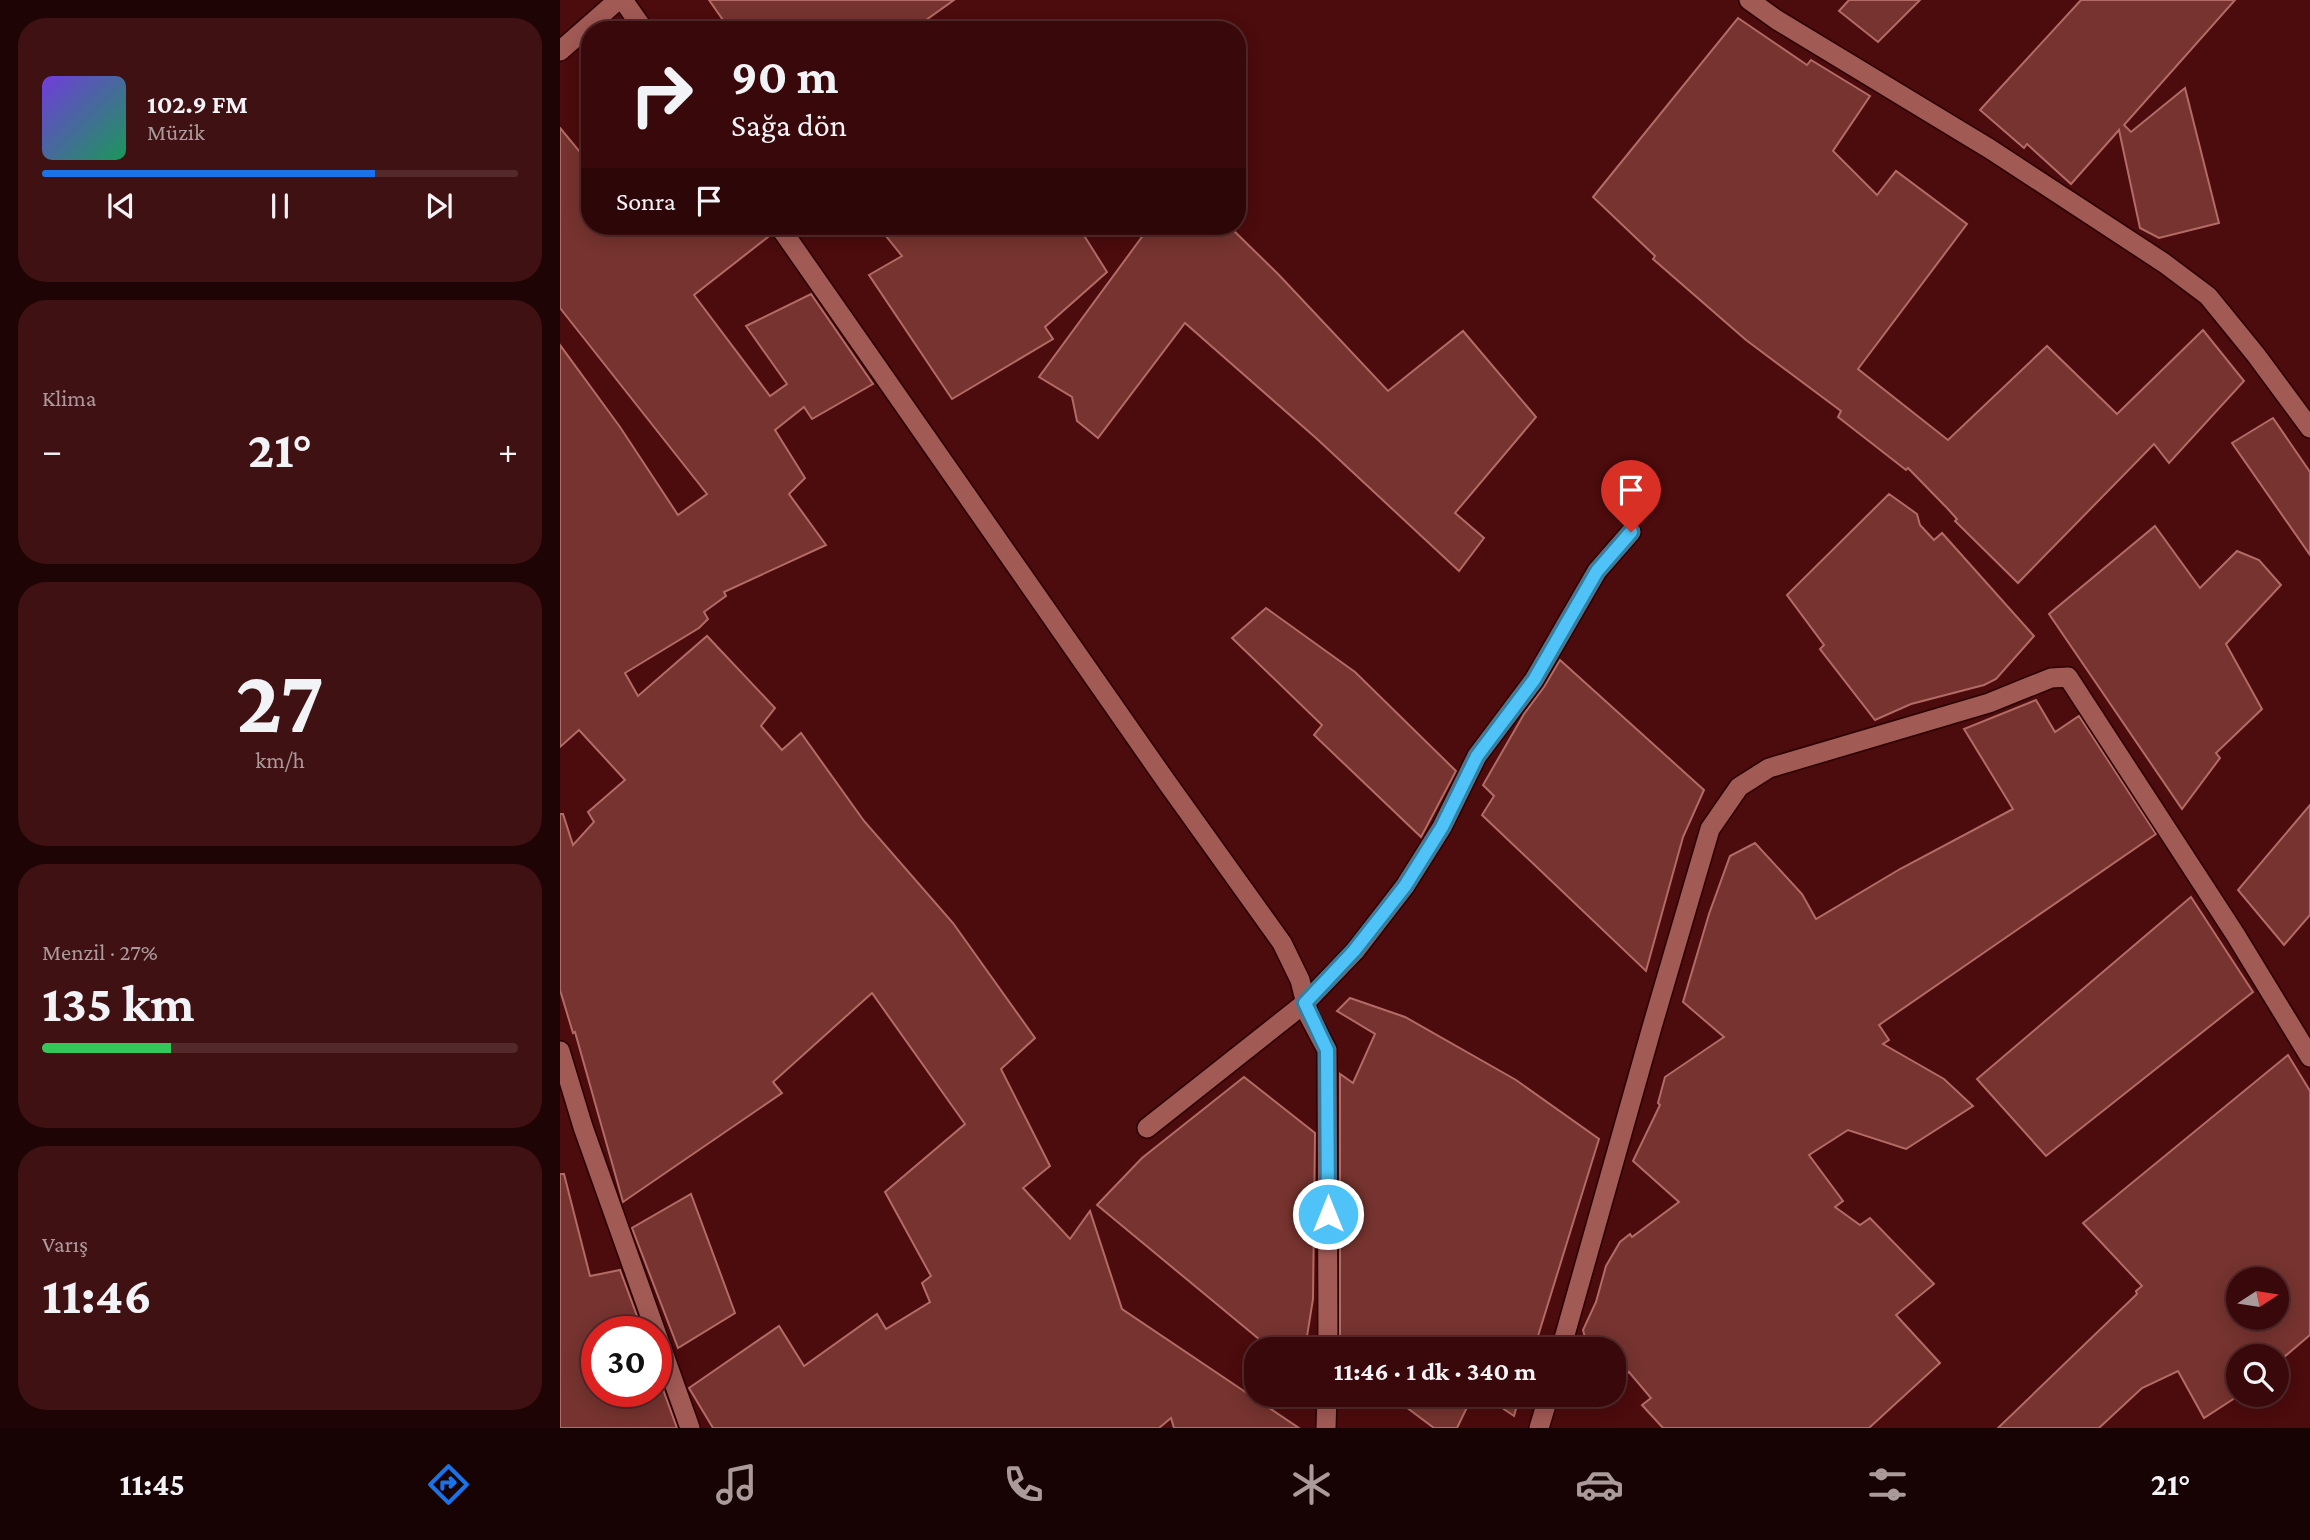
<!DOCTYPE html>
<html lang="tr">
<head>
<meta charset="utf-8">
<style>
  :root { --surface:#39080a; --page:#401113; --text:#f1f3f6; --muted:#ab9a9c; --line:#53292b; --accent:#1a73e8 }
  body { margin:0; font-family:"Crimson Pro",serif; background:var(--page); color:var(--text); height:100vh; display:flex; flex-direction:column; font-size:26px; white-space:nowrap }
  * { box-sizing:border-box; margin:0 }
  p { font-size:23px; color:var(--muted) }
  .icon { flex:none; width:38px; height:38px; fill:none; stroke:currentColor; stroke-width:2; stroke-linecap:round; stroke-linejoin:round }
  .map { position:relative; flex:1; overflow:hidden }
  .panel { display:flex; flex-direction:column; gap:18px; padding:18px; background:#1f0406; width:560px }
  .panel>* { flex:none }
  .banner { position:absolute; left:21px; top:21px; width:665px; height:214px; border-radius:28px; box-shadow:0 4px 18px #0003,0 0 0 2px var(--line); background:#39080a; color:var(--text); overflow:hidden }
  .needle { width:46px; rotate:78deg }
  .fabs { position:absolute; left:1666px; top:1267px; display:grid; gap:14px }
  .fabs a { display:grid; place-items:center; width:63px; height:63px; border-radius:50%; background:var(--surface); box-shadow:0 4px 18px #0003,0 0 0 2px var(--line); font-size:35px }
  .speed { position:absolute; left:21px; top:1316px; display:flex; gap:14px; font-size:35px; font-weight:700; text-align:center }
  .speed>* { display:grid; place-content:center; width:91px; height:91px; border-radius:50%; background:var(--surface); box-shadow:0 4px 18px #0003,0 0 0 2px var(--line); line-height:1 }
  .speed .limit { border:10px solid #d22; background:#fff; color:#111 }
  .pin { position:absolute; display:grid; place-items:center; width:60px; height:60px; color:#fff; margin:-72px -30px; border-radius:50% 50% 50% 0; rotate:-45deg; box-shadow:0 0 7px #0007 }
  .pin .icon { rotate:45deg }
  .me { position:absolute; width:77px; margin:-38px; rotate:0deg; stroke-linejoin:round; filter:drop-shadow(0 0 5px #0008) }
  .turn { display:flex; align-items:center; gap:24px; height:147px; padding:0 35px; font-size:32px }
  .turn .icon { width:91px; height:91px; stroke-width:2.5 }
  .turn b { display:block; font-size:49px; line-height:60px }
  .then { display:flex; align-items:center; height:66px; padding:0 35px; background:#0003; gap:14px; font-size:26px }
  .big { font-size:52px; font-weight:700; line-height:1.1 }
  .panel .tile { flex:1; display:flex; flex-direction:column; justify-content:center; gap:10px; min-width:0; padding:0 24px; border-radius:28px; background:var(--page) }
  .panel .dial { align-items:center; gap:0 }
  .dial b { font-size:91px; line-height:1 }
  .song { display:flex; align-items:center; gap:21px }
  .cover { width:84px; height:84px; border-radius:10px; background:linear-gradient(135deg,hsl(260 70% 55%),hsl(150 70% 35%)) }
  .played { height:7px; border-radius:4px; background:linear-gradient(90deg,var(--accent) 70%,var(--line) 70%) }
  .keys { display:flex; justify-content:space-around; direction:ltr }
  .heat { display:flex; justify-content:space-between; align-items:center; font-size:38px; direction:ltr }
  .charge { height:10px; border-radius:5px; background:linear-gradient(90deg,#34c759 27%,var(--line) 0) }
  .trip { position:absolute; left:684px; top:1337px; width:382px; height:70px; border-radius:28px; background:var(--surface); box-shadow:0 4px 18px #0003,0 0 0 2px var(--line); font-weight:700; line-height:70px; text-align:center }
  .tabs { display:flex; height:112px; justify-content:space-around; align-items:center; background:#170304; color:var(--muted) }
  .tabs .icon { width:49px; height:49px }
  .tabs .on { color:var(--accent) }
  .tabs b { font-size:32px; color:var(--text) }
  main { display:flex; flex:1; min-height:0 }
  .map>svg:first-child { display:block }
  .building { fill:#76332f; stroke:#b46b65; stroke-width:2; fill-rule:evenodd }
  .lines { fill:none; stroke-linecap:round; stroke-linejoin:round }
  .minor-casing { stroke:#2a0001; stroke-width:22 }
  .minor { stroke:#a25a55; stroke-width:19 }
  .route-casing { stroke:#337fa1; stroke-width:18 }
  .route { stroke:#4fc3f7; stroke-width:12 }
</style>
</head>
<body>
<main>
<section class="panel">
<div class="tile">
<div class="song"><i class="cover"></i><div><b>102.9 FM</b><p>Müzik</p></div></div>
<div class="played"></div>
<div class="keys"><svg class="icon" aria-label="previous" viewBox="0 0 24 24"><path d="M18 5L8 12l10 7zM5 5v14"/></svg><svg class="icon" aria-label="pause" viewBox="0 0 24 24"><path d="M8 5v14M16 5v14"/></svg><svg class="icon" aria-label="next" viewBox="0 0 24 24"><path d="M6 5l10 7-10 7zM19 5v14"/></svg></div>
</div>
<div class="tile"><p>Klima</p>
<div class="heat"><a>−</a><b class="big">21°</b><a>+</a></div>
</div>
<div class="tile dial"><b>27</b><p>km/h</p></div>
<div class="tile"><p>Menzil · 27%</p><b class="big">135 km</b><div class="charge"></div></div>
<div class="tile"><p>Varış</p><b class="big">11:46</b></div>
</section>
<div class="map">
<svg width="1750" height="1428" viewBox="0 0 1750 1428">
  <rect width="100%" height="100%" fill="#4c0b0d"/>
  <!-- building -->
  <g class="building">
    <path d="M149 0H394L352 30H170Z"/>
    <path d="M1289 0H1360L1318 42 1279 11Z"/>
    <path d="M1521 0H1675L1564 125 1571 132 1625 88 1659 223 1599 238 1580 228 1559 130 1511 184 1467 144 1464 148 1420 110Z"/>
    <path d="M1178 18 1247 65 1251 60 1310 96 1273 151 1317 195 1336 171 1407 224 1298 369 1388 440 1487 346 1557 414 1643 330 1684 381 1609 463 1594 444 1458 583 1395 521 1397 519 1387 508 1348 468 1346 470 1278 417 1281 411 1186 340 1093 259 1095 256 1033 197Z"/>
    <path d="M0 128 30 164V226H200L208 237 134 295 210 396 227 384 186 326 251 294 313 384 252 419 244 407 215 430 245 478 229 494 266 545 164 592 166 596 144 612 148 619 139 628 65 673 78 696 147 636 215 708 201 726 222 750 241 733 304 821 393 923 475 1038 441 1069 490 1166 463 1188 510 1239 530 1211 562 1309 739 1428H614L611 1418 599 1428H153L129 1388 219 1326 244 1366 317 1314 326 1329 370 1302 362 1283 371 1276 325 1192 405 1124 312 993 213 1082 222 1093 63 1202 15 1032 13 1033 0 990V814H3L13 845 34 822 28 812 65 780 19 730 0 747V345L60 427 118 515 147 494 0 308Z"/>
    <path d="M318 226H518L547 272 485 327 493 339 392 399 309 275 342 256Z"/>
    <path d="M590 226H669L719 275 828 391 903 331 976 417 895 513 924 538 899 571 756 438 625 323 538 438 517 421 512 397 479 377Z"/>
    <path d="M1713 418 1750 472V555L1672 443Z"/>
    <path d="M1329 494 1357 514 1360 525 1374 540 1382 533 1474 636 1436 679 1424 685 1351 704 1315 720 1260 649 1264 645 1227 595Z"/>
    <path d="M1595 526 1640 588 1677 551 1699 560 1721 585 1666 644 1702 709 1656 753 1660 758 1622 809 1489 614Z"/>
    <path d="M706 608 795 672 896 771 861 837 754 735 762 725 672 638Z"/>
    <path d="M1000 660 1144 790 1123 837 1086 971 922 815 934 796 923 785 964 714 984 687Z"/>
    <path d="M1476 700 1495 732 1519 716 1596 834 1319 1025 1329 1040 1323 1044 1384 1079 1413 1106 1346 1149 1288 1130 1249 1155 1283 1201 1275 1207 1300 1225 1310 1218 1374 1284 1336 1315 1380 1363 1309 1428H1103L1082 1405 1091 1398 1069 1372 1060 1380 1054 1373V1349H1032L1026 1341 1023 1330 1036 1302 1046 1266 1060 1242 1070 1234 1072 1237 1119 1202 1073 1161 1100 1105 1098 1103 1105 1077 1164 1037 1123 1002 1149 914 1170 856 1195 843 1242 894 1256 919 1340 869 1453 809 1404 729Z"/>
    <path d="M1750 805V915L1724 945 1678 890Z"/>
    <path d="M1631 897 1693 992 1486 1156 1417 1079Z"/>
    <path d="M790 998 845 1017 956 1080 1039 1139 974 1349H780V1074L793 1083 815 1034 777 1011Z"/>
    <path d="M1728 1055 1750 1091V1335L1717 1363V1356H1678V1396L1644 1418 1618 1371 1582 1388 1539 1428H1438L1577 1294 1576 1291 1582 1286 1523 1223ZM1678 1279H1717V1318H1678Z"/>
    <path d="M684 1077 755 1133 753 1299 745 1349H711L537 1205 582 1158Z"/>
    <path d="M0 1174H4L30 1276 60 1270 83 1332H37V1391H96V1370L117 1428H0Z"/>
    <path d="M131 1194 175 1313 118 1348 72 1228Z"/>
    <path d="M830 1395H913L897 1428H874Z"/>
    <path d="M923 1395H960L954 1416Z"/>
  </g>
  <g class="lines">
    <defs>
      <g id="minor">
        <path d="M63 0 84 30"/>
        <path d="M1189 0 1217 20 1430 149 1604 263 1648 296 1696 355 1750 428"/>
        <path d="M0 51 58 0"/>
        <path d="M219 226 606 781 722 943 740 980 749 1016 767 1050 768 1349"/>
        <path d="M0 1051 23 1127 130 1428"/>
        <path d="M587 1128 745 1003 795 951 845 886 882 827 917 756 974 680 1037 571 1071 532"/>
        <path d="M1001 1349 1092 1027 1150 829 1179 787 1209 768 1429 703 1491 678 1508 677 1675 934 1750 1057"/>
        <path d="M766 1428 767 1395"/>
        <path d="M979 1428 989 1395"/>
      </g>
    </defs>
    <!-- minor casing -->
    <use href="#minor" class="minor-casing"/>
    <!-- minor -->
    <use href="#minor" class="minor"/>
  </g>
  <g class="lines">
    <defs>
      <path id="route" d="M768 1214 767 1050 745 1003 794 951 845 886 882 827 917 756 974 680 1037 571 1071 532"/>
    </defs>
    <!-- route casing -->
    <use href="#route" class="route-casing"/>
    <!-- route -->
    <use href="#route" class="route"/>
  </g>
</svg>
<div class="fabs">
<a><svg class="needle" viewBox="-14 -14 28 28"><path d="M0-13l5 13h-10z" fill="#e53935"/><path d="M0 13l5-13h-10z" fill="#ab9a9c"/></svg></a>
<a><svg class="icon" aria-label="search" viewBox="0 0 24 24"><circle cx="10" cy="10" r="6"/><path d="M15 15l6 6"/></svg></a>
</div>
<div class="speed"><div class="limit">30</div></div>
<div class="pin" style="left:1071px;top:532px;background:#d93025"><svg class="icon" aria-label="arrive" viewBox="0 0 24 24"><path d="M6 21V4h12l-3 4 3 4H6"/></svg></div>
<svg class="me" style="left:768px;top:1214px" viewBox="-20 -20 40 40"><circle r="17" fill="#4fc3f7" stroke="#fff" stroke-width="3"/><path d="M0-11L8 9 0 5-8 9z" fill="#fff"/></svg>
<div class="trip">11:46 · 1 dk · 340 m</div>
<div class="banner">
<div class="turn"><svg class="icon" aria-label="right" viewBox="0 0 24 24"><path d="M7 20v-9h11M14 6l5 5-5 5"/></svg><div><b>90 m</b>Sağa dön</div></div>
<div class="then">Sonra<svg class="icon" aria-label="arrive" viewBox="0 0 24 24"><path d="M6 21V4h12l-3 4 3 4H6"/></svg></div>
</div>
</div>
</main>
<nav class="tabs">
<b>11:45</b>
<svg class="icon on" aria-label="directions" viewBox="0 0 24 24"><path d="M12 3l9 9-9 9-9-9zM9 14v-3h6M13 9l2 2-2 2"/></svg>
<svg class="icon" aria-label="music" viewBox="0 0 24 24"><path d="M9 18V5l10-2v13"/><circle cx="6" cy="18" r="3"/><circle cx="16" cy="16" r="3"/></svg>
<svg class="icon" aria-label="phone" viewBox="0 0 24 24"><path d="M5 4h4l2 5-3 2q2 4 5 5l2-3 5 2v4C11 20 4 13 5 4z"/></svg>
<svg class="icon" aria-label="climate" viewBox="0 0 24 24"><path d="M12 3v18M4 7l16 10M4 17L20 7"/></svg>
<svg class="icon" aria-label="car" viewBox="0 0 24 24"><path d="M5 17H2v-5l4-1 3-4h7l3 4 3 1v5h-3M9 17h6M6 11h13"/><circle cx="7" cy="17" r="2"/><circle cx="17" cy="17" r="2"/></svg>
<svg class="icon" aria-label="filters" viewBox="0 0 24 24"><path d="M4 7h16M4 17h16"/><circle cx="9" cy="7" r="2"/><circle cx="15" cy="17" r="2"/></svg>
<b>21°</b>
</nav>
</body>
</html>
